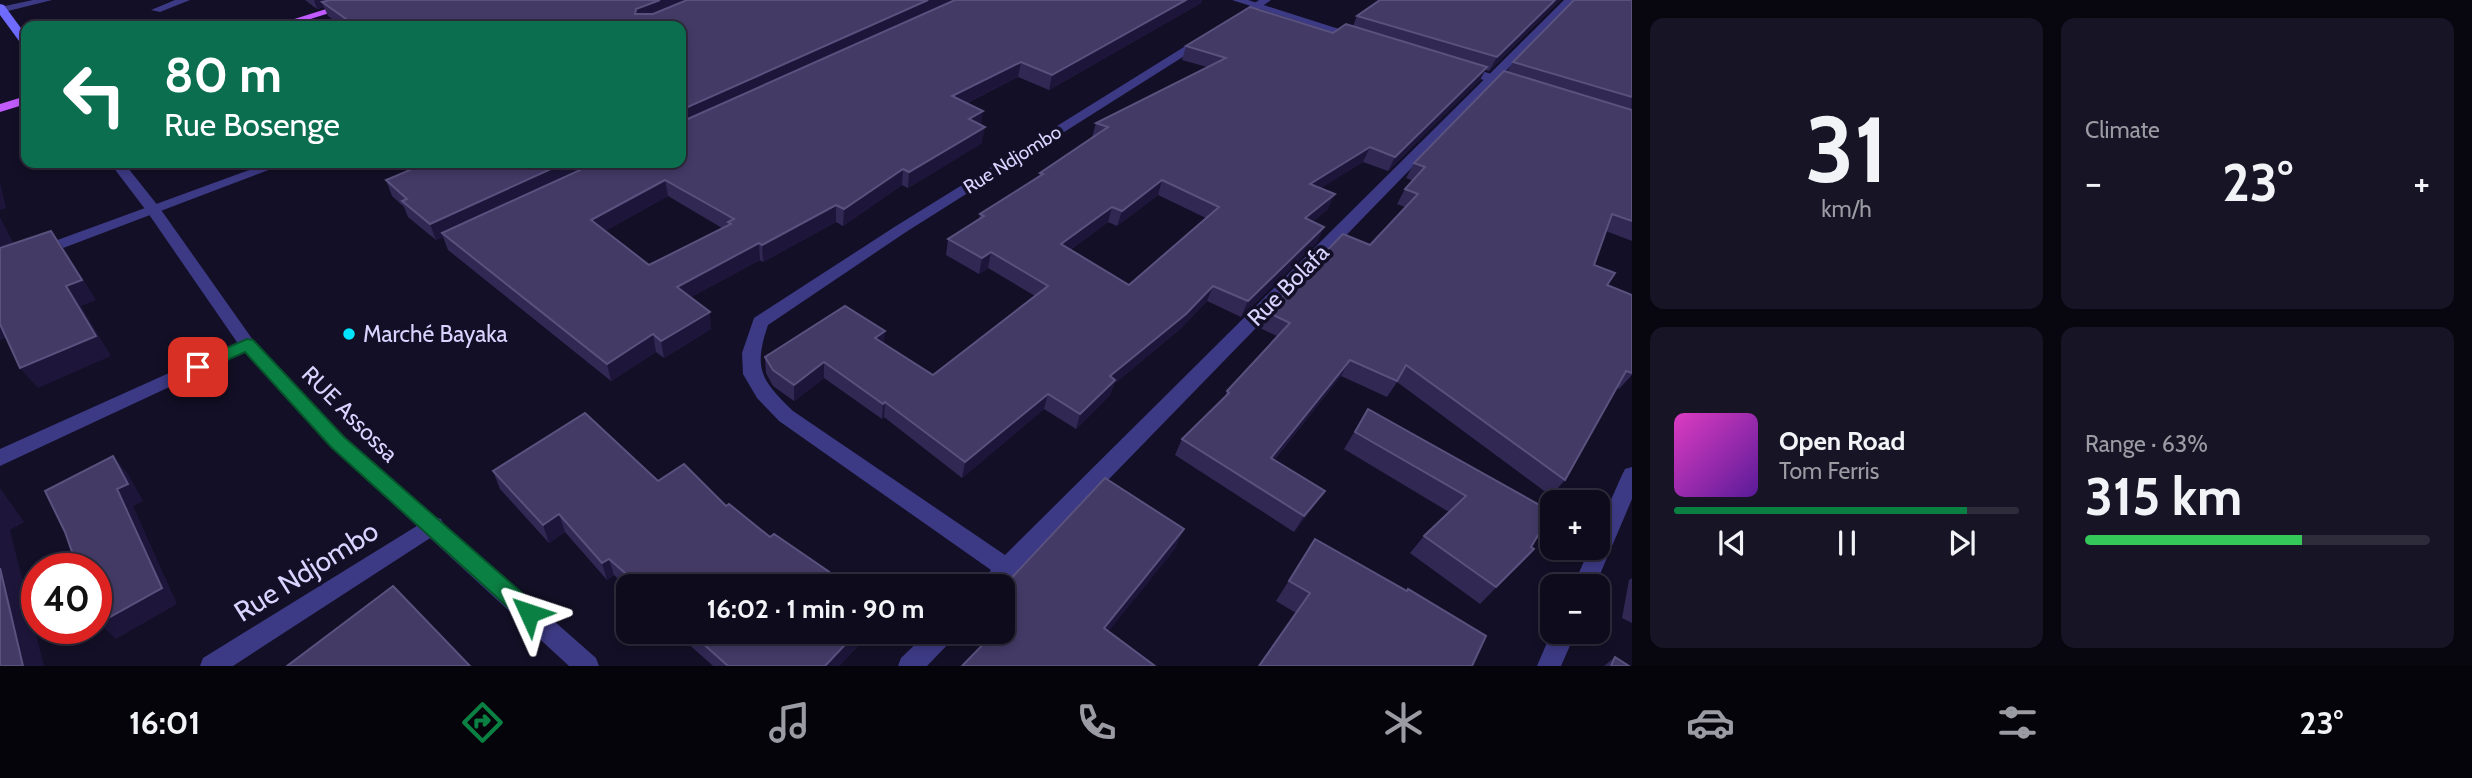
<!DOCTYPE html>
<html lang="en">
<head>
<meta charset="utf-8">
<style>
  :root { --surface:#0e0b1c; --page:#171425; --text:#f1f3f6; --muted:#9b9ba3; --line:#2e2b3b; --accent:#0b8043 }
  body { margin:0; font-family:Cabin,sans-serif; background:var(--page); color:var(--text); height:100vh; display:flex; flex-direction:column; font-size:26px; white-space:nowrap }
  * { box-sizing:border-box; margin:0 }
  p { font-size:23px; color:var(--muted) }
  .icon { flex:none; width:38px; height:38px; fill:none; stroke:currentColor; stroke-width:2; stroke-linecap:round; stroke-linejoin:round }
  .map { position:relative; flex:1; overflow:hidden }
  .sheet { display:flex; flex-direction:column; gap:18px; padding:18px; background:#08060f; width:840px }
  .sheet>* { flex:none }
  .top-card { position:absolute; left:21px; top:21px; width:665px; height:147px; border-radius:14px; box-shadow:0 4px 10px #0003,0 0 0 2px var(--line); background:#0b6e4f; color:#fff; overflow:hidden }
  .controls { position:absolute; left:1540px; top:490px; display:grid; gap:14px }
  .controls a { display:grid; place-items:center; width:70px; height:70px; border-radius:14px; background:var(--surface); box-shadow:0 4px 10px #0003,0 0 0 2px var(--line); font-size:35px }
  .speed { position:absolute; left:21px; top:553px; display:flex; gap:14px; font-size:35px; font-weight:700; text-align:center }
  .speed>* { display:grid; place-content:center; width:91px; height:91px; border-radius:50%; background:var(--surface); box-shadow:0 4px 10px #0003,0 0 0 2px var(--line); line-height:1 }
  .speed .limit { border:10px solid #d22; background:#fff; color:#111 }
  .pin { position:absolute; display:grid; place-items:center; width:60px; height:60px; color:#fff; margin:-30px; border-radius:14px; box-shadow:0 4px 10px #0006 }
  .me { position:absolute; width:77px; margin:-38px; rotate:312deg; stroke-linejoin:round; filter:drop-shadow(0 0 5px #0008) }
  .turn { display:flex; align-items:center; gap:24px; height:147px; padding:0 28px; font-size:32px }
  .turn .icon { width:91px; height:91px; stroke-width:2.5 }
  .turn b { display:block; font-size:49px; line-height:60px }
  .big { font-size:52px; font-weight:700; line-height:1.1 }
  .sheet .tile { flex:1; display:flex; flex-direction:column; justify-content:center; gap:10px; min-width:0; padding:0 24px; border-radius:14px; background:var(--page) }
  .sheet .dial { align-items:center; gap:0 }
  .dial b { font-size:91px; line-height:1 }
  .song { display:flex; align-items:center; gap:21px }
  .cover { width:84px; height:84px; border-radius:10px; background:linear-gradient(135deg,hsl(310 70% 55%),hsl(270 70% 35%)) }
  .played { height:7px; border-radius:4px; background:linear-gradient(90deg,var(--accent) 85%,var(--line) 85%) }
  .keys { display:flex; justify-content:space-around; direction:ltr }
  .heat { display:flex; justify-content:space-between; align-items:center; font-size:38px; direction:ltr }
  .charge { height:10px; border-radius:5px; background:linear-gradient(90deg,#34c759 63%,var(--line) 0) }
  .sheet .tiles { flex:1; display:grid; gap:18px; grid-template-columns:repeat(2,1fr) }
  .trip { position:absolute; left:616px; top:574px; width:399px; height:70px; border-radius:14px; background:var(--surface); box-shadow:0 4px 10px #0003,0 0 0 2px var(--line); font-weight:700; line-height:70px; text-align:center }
  .tabs { display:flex; height:112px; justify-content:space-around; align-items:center; background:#06040b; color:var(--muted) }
  .tabs .icon { width:49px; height:49px }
  .tabs .selected { color:var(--accent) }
  .tabs b { font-size:32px; color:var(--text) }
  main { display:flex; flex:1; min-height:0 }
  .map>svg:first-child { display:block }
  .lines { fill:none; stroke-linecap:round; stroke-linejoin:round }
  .service { fill:#3d3a85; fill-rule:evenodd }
  .minor { fill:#3d3a85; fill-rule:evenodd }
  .tertiary { fill:#3d3a85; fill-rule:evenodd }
  .secondary { fill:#6f6bff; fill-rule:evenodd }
  .primary { fill:#c25bff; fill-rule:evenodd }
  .wall { fill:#312854; fill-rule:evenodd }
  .shaded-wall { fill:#1d163a }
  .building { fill:#433a66; stroke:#5a527e; stroke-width:2; fill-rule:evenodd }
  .route { fill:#0b8043; stroke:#07532c; stroke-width:2 }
  .poi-dot { fill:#00e5ff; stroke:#130f26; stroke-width:2.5 }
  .labels { text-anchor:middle; stroke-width:7; stroke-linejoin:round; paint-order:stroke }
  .far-street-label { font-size:19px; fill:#d9d4ff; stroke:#130f26 }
  .street-label { font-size:23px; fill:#d9d4ff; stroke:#130f26 }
  .poi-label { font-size:23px; fill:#d9d4ff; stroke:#130f26; text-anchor:start }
  .near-street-label { font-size:28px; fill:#d9d4ff; stroke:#130f26 }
</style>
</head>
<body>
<main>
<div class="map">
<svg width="1632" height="666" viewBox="0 0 1632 666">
  <rect width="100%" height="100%" fill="#130f26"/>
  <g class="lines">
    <!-- service -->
    <path class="service" d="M175 0H190L160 12 151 10Z"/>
    <!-- minor -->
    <g class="minor">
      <path d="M33 0H52L0 13V7Z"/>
      <path d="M1259 0H1271L1238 23H1230V19Z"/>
      <path d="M1564 0H1575L1003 588V586H979L991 570 779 421 757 398 743 374 742 353 754 318 896 226 1200 37H1208V41L906 232 768 325C753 369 761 380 793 411L1005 555Z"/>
      <path d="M268 163H287L0 272V261Z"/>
      <path d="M247 338 253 340 256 344 253 348 0 466V449Z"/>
      <path d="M1632 467V499L1595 586H1573L1590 548H1598V529L1622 475 1625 469Z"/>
      <path d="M433 516 441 519 444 525 441 531 233 666H200L203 658Z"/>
      <path d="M1552 631 1576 632 1561 666H1537Z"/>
      <path d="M928 632H956L952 640 927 666H898L901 658Z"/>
    </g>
    <!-- tertiary -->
    <g class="tertiary">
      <path d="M1232 0H1248L1364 37 1354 39Z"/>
      <path d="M1461 65 1522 83 1524 86 1518 90 1457 72V66Z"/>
      <path d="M110 163H124L159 207 253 340 345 437 596 658 599 666H569L331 447 241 348 148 213Z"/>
    </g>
    <!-- secondary -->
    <path class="secondary" d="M0 4 4 5 26 35V46L22 45 0 15Z"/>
    <!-- primary -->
    <g class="primary">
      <path d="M355 0H371L288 26H272Z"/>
      <path d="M26 96V104L0 112V104Z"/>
    </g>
  </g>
  <!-- wall -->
  <g class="wall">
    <path d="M305 0H1202L1201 3 1049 90 1018 77 967 103 981 125 982 143 908 188 902 185 843 226 836 222 763 262 760 260 691 297 711 329 664 358 656 352 611 381 448 250 443 237 436 240 408 217 404 207 392 196 386 180 416 168 411 163H581L582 169 681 163V26H341L328 16 324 7 317 9ZM668 196 722 228 649 265 605 231Z"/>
    <path d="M1377 0H1560L1489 71 1485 70 1480 80 1388 171 1363 162 1320 188 1328 209 1312 222 1324 227 1317 242 1241 317 1207 301 1180 329 1114 384 1110 395 1076 429 1044 409 962 478 884 417 882 419 824 378 794 401 773 386 766 373 765 357 884 344 933 375 1035 296 988 268 979 274 946 255 948 239 979 219 980 214 1039 177 1040 173 1093 137H1092L1096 123 1207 67 1182 60 1186 46 1333 33 1353 26 1357 16 1379 1ZM1158 195 1206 218 1129 285 1070 250 1108 222 1117 226Z"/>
    <path d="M1632 0V241L1606 231 1594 265 1607 285 1632 295V375L1619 389 1617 388 1565 480 1551 496 1397 382 1387 397 1341 376 1274 460 1314 506 1294 532 1175 455 1182 439 1224 399 1227 391 1277 336 1260 328 1267 312 1370 245 1405 207 1397 204 1405 189 1413 181 1406 178 1414 163 1507 72 1513 62Z"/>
    <path d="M1368 409 1534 549 1480 604 1410 553 1424 536 1449 512 1344 449Z"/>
    <path d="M493 471 658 481 726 506 770 537 847 586H628V588L614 575 607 580 565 532 549 543 500 489Z"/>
    <path d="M1315 539 1472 666 1296 613 1276 601Z"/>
    <path d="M1175 549 1003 632V587Z"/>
    <path d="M1632 578V623L1622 618 1629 580Z"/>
    <path d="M675 632H871L839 666H713Z"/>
    <path d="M1615 657 1629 666H1604Z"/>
  </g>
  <!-- shaded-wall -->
  <g class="shaded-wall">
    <path d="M314 0H346L322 2 324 7 317 9Z"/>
    <path d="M660 0H698L638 26 635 14 636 9Z"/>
    <path d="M928 0H958L681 126V110Z"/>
    <path d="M1186 0H1202L1201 3 1049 90 1052 75Z"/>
    <path d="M1555 0H1560L1489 71 1497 57Z"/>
    <path d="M1021 62 1018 77 950 111 952 96Z"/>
    <path d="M1487 67 1480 80 1388 171 1395 157Z"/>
    <path d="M983 111 981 127 969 119Z"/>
    <path d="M985 127 982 143 908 188 909 172Z"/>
    <path d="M1370 147 1363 162 1304 199 1310 184Z"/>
    <path d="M564 163H581L583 172 442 233 443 237 436 240 430 224Z"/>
    <path d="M903 169 902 185 843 226 844 209Z"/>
    <path d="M665 180 668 196 594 237 591 220Z"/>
    <path d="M1162 180 1158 195 1117 226 1122 211Z"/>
    <path d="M0 182 6 208 0 210Z"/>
    <path d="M1335 194 1328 209 1298 233 1305 218Z"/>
    <path d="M836 205V222L763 262 762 245Z"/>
    <path d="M1112 207 1108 222 1057 259 1061 244Z"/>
    <path d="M0 217 18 252 0 259Z"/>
    <path d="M1324 227 1317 242 1241 317 1248 301Z"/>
    <path d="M51 231 65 250 96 300 81 306 111 356 38 388 20 368 66 286Z"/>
    <path d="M759 243 760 260 679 304 677 287Z"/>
    <path d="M991 252 988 268 979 274 982 258Z"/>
    <path d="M1213 286 1207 301 1180 329 1114 384 1110 395 1076 429 1080 414 1110 376Z"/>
    <path d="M710 312 711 329 664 358 661 341Z"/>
    <path d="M0 320 13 335 0 340Z"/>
    <path d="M885 331 884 347 875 338Z"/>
    <path d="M653 334 656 352 611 381 607 364Z"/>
    <path d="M1350 360 1341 376 1262 474 1271 458Z"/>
    <path d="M824 362V378L794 401V385Z"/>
    <path d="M1048 394 1044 409 962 478 965 462Z"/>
    <path d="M885 402 884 417 882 419 883 404Z"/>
    <path d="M113 456 128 474 143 501 133 506 177 604 116 639 99 623 117 489Z"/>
    <path d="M0 488 24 522 10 530 44 666H23L0 568Z"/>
    <path d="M1325 491 1314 506 1294 532 1304 516Z"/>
    <path d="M559 514 565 532 549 543 543 525Z"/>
    <path d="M1184 529 1175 549 1096 647 1104 628Z"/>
    <path d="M609 559 614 575 607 580 602 563Z"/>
    <path d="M857 632H871L839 666H825Z"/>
  </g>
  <!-- building -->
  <g class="building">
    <path d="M330 0H660L636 9 635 14H653L687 0H928L681 110V26H356L322 2Z"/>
    <path d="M955 0H1186L1052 75 1021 62 952 96 983 111 969 119 985 127 909 172 903 169 844 209 836 205 762 245 759 243 677 287 710 312 661 341 653 334 607 364 442 233 593 164 600 168 610 163H681V122ZM665 180 734 219 728 222 731 224 649 265 591 220Z"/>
    <path d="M1380 0H1555L1497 57 1357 16Z"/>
    <path d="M1574 0H1632V97L1513 62Z"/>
    <path d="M1250 7 1333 33 1346 24 1487 67 1395 157 1370 147 1310 184 1335 194 1305 218 1324 227 1248 301 1213 286 1186 314 1110 376 1115 380 1080 414 1048 394 965 462 885 402 883 404 824 362 794 385 773 370 765 357 845 306 885 331 875 338 933 375 1048 286 991 252 982 258 948 239 984 216 980 214 1043 174 1040 173 1108 127 1096 123 1226 58 1186 46ZM1162 180 1219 207 1129 285 1061 244 1112 207 1122 211Z"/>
    <path d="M1504 71 1632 110V221L1612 214 1594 265 1615 273 1607 285 1632 295V373L1626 371 1565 480 1406 365 1397 381 1350 360 1271 458 1325 491 1304 516 1182 439 1229 393 1227 391 1290 323 1267 312 1343 234 1370 245 1418 194 1405 189 1425 167 1414 163Z"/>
    <path d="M420 163H564L430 224 402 201 407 199 386 180 422 165Z"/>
    <path d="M51 231 82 280 66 286 96 336 20 368 0 324V248Z"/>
    <path d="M1368 409 1552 512 1531 547 1534 549 1496 587 1424 536 1466 496 1355 432Z"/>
    <path d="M585 413 658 481 684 464 726 506 729 504 770 537 774 534 828 571 847 586H640L609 559 602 563 559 514 543 525 493 471Z"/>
    <path d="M113 456 128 484 117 489 162 588 99 623 96 616V569H78L65 532 45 491Z"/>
    <path d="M1105 478 1184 529 1104 628 1155 666H962L995 632H1003V623L1010 616 1003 610V587Z"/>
    <path d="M1315 539 1407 591 1408 589 1486 636 1472 666H1259L1310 593 1289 581Z"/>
    <path d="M0 568 23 666H0Z"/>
    <path d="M393 586 470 666H287Z"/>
    <path d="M690 632H857L825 666H728Z"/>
    <path d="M1615 657 1629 666H1611Z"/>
  </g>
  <!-- route -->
  <path class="route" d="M247 339 253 340 344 437 537 606 540 613 537 620 529 623 522 620 331 447 245 352 198 373 190 367 192 363Z"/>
  <!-- markers -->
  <circle class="poi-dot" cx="349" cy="334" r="7"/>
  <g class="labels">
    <!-- far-street labels -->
    <g class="far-street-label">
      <text transform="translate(1012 159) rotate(-32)" y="7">Rue Ndjombo</text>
    </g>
    <!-- street labels -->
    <g class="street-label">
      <text transform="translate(1288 285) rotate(-45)" y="8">Rue Bolafa</text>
      <text transform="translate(350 414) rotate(45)" y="8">RUE Assossa</text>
    </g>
    <!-- poi labels -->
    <g class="poi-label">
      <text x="363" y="342">Marché Bayaka</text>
    </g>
    <!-- near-street labels -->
    <g class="near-street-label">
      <text transform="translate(306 571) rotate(-32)" y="10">Rue Ndjombo</text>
    </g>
  </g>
</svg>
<div class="controls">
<a>+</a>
<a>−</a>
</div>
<div class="speed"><div class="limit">40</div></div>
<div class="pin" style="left:198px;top:367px;background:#d93025"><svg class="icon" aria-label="arrive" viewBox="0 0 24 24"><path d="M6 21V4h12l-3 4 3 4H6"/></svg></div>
<svg class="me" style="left:529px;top:613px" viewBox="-20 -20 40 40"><path d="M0-17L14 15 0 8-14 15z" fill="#0b8043" stroke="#fff" stroke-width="4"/></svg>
<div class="trip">16:02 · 1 min · 90 m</div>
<div class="top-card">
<div class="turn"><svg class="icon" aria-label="left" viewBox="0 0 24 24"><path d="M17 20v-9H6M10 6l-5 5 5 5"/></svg><div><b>80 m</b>Rue Bosenge</div></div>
</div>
</div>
<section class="sheet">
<div class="tiles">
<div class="tile dial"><b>31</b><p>km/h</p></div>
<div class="tile"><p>Climate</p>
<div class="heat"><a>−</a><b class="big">23°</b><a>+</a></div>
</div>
<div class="tile">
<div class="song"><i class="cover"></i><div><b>Open Road</b><p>Tom Ferris</p></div></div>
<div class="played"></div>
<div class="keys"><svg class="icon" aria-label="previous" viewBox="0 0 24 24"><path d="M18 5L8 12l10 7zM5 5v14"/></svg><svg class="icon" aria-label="pause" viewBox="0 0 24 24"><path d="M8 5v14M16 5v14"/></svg><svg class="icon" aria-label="next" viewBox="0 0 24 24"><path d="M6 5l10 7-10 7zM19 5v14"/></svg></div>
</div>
<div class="tile"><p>Range · 63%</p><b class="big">315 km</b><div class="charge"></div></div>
</div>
</section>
</main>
<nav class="tabs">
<b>16:01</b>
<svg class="icon selected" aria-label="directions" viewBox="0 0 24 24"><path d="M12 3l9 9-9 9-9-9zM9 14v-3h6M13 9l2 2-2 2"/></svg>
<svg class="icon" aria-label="music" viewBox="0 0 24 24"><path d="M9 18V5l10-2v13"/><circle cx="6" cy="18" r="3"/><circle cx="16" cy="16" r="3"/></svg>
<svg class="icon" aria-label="phone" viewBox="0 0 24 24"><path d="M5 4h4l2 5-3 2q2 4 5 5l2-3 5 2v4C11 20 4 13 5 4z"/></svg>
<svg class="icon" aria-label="climate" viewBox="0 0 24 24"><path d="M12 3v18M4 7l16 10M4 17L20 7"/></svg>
<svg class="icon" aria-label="car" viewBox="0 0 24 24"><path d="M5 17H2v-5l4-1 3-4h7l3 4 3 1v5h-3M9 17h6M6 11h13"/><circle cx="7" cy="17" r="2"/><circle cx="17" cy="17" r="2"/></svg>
<svg class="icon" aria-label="filters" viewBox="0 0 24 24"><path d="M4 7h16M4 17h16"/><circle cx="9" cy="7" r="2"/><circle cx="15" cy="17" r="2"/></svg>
<b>23°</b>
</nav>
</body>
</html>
